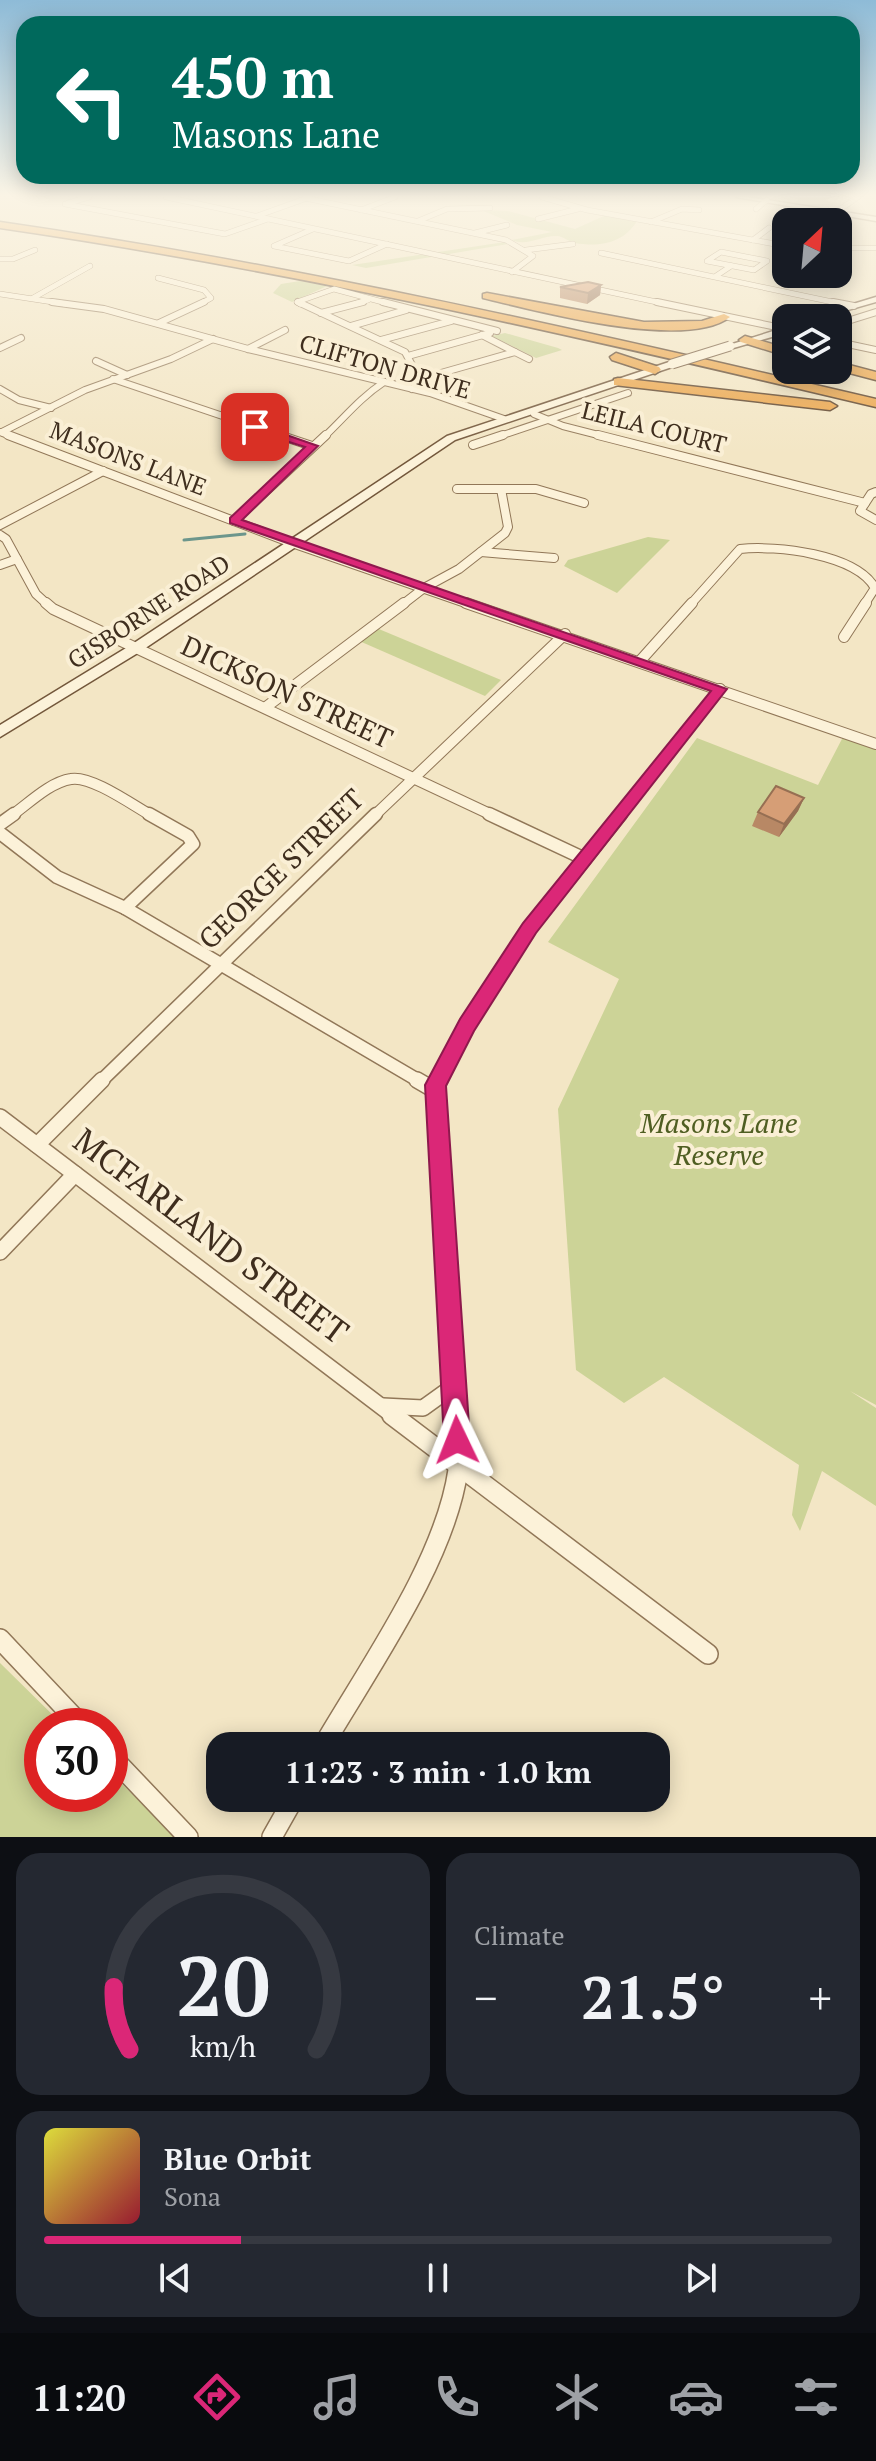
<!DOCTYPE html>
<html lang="en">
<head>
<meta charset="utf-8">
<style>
  :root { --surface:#171b24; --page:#242831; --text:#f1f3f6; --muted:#9ea1a6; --line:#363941; --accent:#db2777 }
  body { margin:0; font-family:"PT Serif",serif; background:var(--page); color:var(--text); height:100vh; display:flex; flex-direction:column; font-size:30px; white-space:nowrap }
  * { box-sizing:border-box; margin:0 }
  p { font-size:26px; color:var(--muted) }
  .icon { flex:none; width:44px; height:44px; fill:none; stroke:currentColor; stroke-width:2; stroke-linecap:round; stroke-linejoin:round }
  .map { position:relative; height:1837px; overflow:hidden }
  .panel { display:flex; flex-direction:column; gap:16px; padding:16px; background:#0d0f14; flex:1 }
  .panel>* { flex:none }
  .top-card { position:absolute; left:16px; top:16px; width:844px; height:168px; border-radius:24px; box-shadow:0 4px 20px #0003; background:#00695c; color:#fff; overflow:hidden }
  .needle { width:52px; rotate:26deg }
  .buttons { position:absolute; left:772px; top:208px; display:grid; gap:16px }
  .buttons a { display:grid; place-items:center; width:80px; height:80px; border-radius:16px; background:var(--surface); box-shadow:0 4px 20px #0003; font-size:40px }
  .speed { position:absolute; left:24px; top:1708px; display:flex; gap:16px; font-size:40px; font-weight:700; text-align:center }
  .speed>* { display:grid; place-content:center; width:104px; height:104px; border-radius:50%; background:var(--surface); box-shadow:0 4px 20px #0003; line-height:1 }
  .speed .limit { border:12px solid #d22; background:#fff; color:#111 }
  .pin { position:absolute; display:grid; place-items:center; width:68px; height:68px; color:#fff; margin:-34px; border-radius:16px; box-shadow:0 4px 12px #0006 }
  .me { position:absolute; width:88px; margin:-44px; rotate:358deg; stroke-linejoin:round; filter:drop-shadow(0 0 6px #0008) }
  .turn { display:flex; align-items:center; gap:28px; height:168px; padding:0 24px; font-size:36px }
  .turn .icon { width:104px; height:104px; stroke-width:2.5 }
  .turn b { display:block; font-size:56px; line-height:68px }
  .big { font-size:60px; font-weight:700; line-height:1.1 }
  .panel .tile { flex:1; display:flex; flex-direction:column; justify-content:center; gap:12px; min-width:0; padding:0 28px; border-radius:24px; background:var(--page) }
  .panel .dial { align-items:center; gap:0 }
  .dial svg { height:208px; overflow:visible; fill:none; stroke:var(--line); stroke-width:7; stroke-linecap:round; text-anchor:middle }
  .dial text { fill:var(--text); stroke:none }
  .song { display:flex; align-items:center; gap:24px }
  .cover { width:96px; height:96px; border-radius:12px; background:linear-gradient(135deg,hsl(60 70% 55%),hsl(350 70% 35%)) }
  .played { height:8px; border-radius:4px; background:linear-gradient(90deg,var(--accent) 25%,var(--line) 25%) }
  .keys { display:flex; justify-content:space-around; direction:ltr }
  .heat { display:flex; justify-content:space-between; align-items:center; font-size:44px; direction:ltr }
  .panel .tiles { flex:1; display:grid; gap:16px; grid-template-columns:1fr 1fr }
  .tile:last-child { grid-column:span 2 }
  .trip { position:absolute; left:206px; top:1732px; width:464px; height:80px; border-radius:24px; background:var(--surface); box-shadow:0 4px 20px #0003; font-weight:700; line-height:80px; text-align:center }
  .tabs { display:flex; height:128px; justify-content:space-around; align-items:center; background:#090b0e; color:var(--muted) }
  .tabs .icon { width:56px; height:56px }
  .tabs .current { color:var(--accent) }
  .tabs b { font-size:36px; color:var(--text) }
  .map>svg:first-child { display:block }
  .green { fill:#ccd397 }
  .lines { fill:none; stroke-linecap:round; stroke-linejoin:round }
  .stream { stroke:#6c968c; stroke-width:3 }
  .minor-far6-casing { stroke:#917758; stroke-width:6 }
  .minor-far5-casing { stroke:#917758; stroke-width:8 }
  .minor-far4-casing { stroke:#917758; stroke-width:10 }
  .minor-far3-casing { stroke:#917758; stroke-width:12 }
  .minor-far2-casing { stroke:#917758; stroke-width:15 }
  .minor-far1-casing { stroke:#917758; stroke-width:18 }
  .minor-casing { stroke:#917758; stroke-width:22 }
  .tertiary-casing { stroke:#917758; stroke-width:3 }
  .secondary-casing { stroke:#73573b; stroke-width:3 }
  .motorway-casing { stroke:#5e442c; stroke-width:3 }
  .minor-far6 { stroke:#fcf2d9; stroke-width:5 }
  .minor-far5 { stroke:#fcf2d9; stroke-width:6 }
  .minor-far4 { stroke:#fcf2d9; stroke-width:8 }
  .minor-far3 { stroke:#fcf2d9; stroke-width:10 }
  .minor-far2 { stroke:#fcf2d9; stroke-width:12 }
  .minor-far1 { stroke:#fcf2d9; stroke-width:15 }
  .minor { stroke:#fcf2d9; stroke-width:19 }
  .tertiary { fill:#fcf2d9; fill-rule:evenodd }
  .secondary { fill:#fcf2d9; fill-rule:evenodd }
  .motorway { fill:#eba64d; fill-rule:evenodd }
  .secondary-bridge-casing { stroke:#73573b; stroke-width:11; stroke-linecap:butt }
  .secondary-bridge { stroke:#fcf2d9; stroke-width:9 }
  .wall { fill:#b88865 }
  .shaded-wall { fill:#966f53 }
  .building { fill:#d69e76; stroke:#966f53; stroke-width:2 }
  .route { fill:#db2777; stroke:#8e194d; stroke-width:2 }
  .labels { text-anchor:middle; stroke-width:8; stroke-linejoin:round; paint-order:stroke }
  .far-street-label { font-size:24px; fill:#3f2e1e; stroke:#faefd5 }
  .street-label { font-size:28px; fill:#3f2e1e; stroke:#faefd5 }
  .park-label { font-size:28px; font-style:italic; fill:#4f5e22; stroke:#faefd5 }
  .near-street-label { font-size:34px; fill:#3f2e1e; stroke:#faefd5 }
</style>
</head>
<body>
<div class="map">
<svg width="876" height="1837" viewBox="0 0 876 1837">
  <rect width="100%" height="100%" fill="#f3e6c5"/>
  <!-- green -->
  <g class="green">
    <path d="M481 210 508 211 575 229 606 215 637 221C623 244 599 247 575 243 569 242 563 236 557 236 542 235 527 247 512 240L552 232 517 225Z"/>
    <path d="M505 242 508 244 366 268 352 265Z"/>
    <path d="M300 281 327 286 292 302 273 293 281 284Z"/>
    <path d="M505 333 558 348 562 350 536 358 492 336Z"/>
    <path d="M648 537 670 540 617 593 564 566 568 560Z"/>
    <path d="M374 627 501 680 485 696 357 640Z"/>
    <path d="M843 737 876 749V1405L850 1391 876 1408V1506L822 1471 800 1531 792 1515 799 1465 664 1377 624 1403 576 1370 558 1109 619 979 548 942 697 738 818 785Z"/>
    <path d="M0 1663 64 1726H42V1794H110V1772L175 1837H0Z"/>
  </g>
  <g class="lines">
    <!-- stream -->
    <path class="stream" d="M184 540 245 534"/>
    <defs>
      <g id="minor-far6">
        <path d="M166 197 666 304"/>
        <path d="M542 197 587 210 786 246"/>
        <path d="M305 198 506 240 533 256 512 272"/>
        <path d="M68 203 89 197"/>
        <path d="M65 204 225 234 268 219"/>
        <path d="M756 209 767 200"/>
        <path d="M361 210 395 197"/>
        <path d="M836 212 858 197"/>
        <path d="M257 216 310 197"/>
        <path d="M538 219 578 209"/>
        <path d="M418 221 447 209 490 208"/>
        <path d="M651 222 682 209 699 210"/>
        <path d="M812 222 827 210"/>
        <path d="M313 229 274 246 349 261 387 244"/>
        <path d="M475 233 507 225"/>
        <path d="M753 240 769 228"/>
        <path d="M838 248H876"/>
        <path d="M526 250 573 244"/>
        <path d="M721 252 767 261 754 270 707 261Z"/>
        <path d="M601 253 842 304"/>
        <path d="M0 259H13L35 250"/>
        <path d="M716 276 731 266"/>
        <path d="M158 278 204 290 211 298 200 304"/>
        <path d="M0 294 66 304"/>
        <path d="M33 298 90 266"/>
        <path d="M300 304 297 302 334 289 390 304"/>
        <path d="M355 304 368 300"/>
      </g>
      <g id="minor-far5">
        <path d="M52 302 104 309 248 349 430 393 504 419"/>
        <path d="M298 302 405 352 421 382 412 389"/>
        <path d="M383 302 497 331"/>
        <path d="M657 302 786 329"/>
        <path d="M833 302 854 306"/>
        <path d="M321 313 363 302"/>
        <path d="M159 323 204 302"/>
        <path d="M838 324 876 312"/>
        <path d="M351 326 406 310"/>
        <path d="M381 340 451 321"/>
        <path d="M838 342 876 350"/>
        <path d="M0 348 21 338"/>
        <path d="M248 349 285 330"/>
        <path d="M515 352 529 359"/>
        <path d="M408 356 490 333"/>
        <path d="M96 361 127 375"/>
        <path d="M113 379 285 437"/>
        <path d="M420 379 515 352 482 335"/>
        <path d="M0 389 19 400 51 408"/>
        <path d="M534 414 563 426 606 437"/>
        <path d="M0 432 13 437"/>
        <path d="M2 432 85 390 171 359 213 339"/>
        <path d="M324 437C345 417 360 398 384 382"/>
        <path d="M497 437 628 393"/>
      </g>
      <g id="minor-far4">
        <path d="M8 435 289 542 471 605"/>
        <path d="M279 435 312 446"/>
        <path d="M598 435 865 503"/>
        <path d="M473 445 503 435"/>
        <path d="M457 489H536L584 503"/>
        <path d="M876 492 871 494 860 511 876 520"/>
        <path d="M234 521 326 435"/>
        <path d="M0 525 103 471"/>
        <path d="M0 535 6 539 36 594 48 605"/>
        <path d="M481 552 554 558"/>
        <path d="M0 565 17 559"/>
        <path d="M402 605 424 588 459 569 505 533 508 527 501 489"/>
        <path d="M690 605 740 549C776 545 856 554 875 588L864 605"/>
      </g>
      <g id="minor-far3">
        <path d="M46 603 53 609 494 816"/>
        <path d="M466 603 876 744"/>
        <path d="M844 637 866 603"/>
        <path d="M640 661 692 603"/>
        <path d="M266 707 404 603"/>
        <path d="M11 816C28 804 50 782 71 779 91 775 134 806 152 816"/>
        <path d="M374 816 565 634"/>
        <path d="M619 816 720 689"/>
      </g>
      <g id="minor-far2">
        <path d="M489 814 585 859"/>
        <path d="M0 824 14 814"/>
        <path d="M0 833 57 877 125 908 421 1082"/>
        <path d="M125 908 193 844 188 836 149 814"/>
        <path d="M100 1082 376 814"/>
        <path d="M437 1082 467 1025 530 928 621 814"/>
      </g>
      <g id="minor-far1">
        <path d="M417 1080 436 1091"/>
        <path d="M438 1080 435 1085 455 1417"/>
        <path d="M0 1117 395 1417"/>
        <path d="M37 1145 102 1080"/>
        <path d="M0 1252 75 1174"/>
        <path d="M383 1406 423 1408 455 1385"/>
      </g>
      <g id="minor">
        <path d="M392 1415 708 1654"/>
        <path d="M0 1639 82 1726"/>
        <path d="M323 1746C369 1667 445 1561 458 1470 460 1453 456 1432 455 1415"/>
        <path d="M110 1755 188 1837"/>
        <path d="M272 1837 294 1798"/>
      </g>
      <path id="tertiary" d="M736 197H747L876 217V221Z"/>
      <g id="secondary">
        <path d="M876 297V302L820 318H807Z"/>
        <path d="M786 327V333L730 349 726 346Z"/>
        <path d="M672 361 675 366 455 440 141 651 0 737V725L131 645 447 436Z"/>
      </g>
      <g id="motorway">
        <path d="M0 222C296 265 585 331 876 399V407C585 338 296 271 0 228Z"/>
        <path d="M487 293 644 322 702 321 724 314 730 317C685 351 537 311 483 298V294Z"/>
        <path d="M745 336 786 348V356L741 342 739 340Z"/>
        <path d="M616 353 659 367 661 370 655 374 612 360 610 357Z"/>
        <path d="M838 362 876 372V380L838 370Z"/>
        <path d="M618 378 830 402 837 406 830 410 614 385V379Z"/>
      </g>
    </defs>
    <!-- minor-far6 casing -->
    <use href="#minor-far6" class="minor-far6-casing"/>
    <!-- minor-far5 casing -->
    <use href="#minor-far5" class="minor-far5-casing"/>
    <!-- minor-far4 casing -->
    <use href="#minor-far4" class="minor-far4-casing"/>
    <!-- minor-far3 casing -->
    <use href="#minor-far3" class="minor-far3-casing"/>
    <!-- minor-far2 casing -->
    <use href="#minor-far2" class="minor-far2-casing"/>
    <!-- minor-far1 casing -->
    <use href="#minor-far1" class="minor-far1-casing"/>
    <!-- minor casing -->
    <use href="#minor" class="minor-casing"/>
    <!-- tertiary casing -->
    <use href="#tertiary" class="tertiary-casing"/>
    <!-- secondary casing -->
    <use href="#secondary" class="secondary-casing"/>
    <!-- motorway casing -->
    <use href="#motorway" class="motorway-casing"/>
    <!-- minor-far6 -->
    <use href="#minor-far6" class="minor-far6"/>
    <!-- minor-far5 -->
    <use href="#minor-far5" class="minor-far5"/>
    <!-- minor-far4 -->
    <use href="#minor-far4" class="minor-far4"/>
    <!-- minor-far3 -->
    <use href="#minor-far3" class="minor-far3"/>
    <!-- minor-far2 -->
    <use href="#minor-far2" class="minor-far2"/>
    <!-- minor-far1 -->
    <use href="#minor-far1" class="minor-far1"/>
    <!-- minor -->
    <use href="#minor" class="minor"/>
    <!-- tertiary -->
    <use href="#tertiary" class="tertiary"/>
    <!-- secondary -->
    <use href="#secondary" class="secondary"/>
    <!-- motorway -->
    <use href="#motorway" class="motorway"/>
    <defs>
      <path id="secondary-bridge" d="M672 364 730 346"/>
    </defs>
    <!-- secondary-bridge casing -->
    <use href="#secondary-bridge" class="secondary-bridge-casing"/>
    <!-- secondary-bridge -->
    <use href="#secondary-bridge" class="secondary-bridge"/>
  </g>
  <!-- wall -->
  <g class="wall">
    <path d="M601 285 600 295 587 304 560 298V287Z"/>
    <path d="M804 798 798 811 779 837 752 826 758 812Z"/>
  </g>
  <!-- shaded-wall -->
  <g class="shaded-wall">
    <path d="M601 285 600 295 587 304 588 293Z"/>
    <path d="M804 798 798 811 779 837 784 824Z"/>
  </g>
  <!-- building -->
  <g class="building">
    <path d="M588 282 601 285 588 293 560 287Z"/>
    <path d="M776 786 804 798 784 824 758 812Z"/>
  </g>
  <!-- sky -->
  <linearGradient id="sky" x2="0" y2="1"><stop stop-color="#8ebbd7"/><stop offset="0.43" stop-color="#faf4e5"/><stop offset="1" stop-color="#faf4e5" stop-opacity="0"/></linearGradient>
  <rect width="876" height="454" fill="url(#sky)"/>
  <!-- route -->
  <path class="route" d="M255 424 318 446 242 520 727 689 536 933 474 1031 446 1086 470 1440 466 1450 457 1453 448 1450 444 1440 425 1085 460 1019 523 923 711 691 230 523V518L305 447 251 430 250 427Z"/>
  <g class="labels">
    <!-- far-street labels -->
    <g class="far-street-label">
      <text transform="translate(385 367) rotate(16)" y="8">CLIFTON DRIVE</text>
      <text transform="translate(654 428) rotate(14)" y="8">LEILA COURT</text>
      <text transform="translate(128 459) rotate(21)" y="8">MASONS LANE</text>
      <text transform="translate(149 612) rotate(-33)" y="8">GISBORNE ROAD</text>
    </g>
    <!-- street labels -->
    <g class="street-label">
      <text transform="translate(287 692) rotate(25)" y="10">DICKSON STREET</text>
      <text transform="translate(281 869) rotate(-44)" y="10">GEORGE STREET</text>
    </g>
    <!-- park labels -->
    <g class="park-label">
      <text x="719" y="1133">Masons Lane<tspan x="719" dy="32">Reserve</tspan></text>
    </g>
    <!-- near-street labels -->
    <g class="near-street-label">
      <text transform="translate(211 1236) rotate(37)" y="12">MCFARLAND STREET</text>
    </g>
  </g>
</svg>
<div class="buttons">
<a><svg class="needle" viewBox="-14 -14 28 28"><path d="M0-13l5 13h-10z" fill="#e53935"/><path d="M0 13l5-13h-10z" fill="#9ea1a6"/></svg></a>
<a><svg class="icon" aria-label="layers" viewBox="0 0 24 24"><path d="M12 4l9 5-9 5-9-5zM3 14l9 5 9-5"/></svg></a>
</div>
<div class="speed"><div class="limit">30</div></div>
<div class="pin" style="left:255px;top:427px;background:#d93025"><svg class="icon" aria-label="arrive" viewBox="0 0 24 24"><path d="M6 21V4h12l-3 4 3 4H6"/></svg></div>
<svg class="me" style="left:457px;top:1440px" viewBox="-20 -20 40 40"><path d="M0-17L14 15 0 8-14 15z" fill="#db2777" stroke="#fff" stroke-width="4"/></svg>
<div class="trip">11:23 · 3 min · 1.0 km</div>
<div class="top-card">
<div class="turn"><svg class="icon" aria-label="left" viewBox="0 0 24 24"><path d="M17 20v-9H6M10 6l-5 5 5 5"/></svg><div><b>450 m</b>Masons Lane</div></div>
</div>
</div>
<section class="panel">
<div class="tiles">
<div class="tile dial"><svg viewBox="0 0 100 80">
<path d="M14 69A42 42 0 1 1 86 69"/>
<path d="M14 69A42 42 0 0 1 8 45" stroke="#db2777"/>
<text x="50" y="56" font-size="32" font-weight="700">20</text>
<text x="50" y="72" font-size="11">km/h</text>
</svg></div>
<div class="tile"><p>Climate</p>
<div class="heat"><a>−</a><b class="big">21.5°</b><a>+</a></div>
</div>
<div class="tile">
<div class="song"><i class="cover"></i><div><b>Blue Orbit</b><p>Sona</p></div></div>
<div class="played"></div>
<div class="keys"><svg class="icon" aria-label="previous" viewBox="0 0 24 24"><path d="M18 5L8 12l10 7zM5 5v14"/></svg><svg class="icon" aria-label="pause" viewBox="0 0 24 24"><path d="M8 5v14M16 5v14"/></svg><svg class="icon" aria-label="next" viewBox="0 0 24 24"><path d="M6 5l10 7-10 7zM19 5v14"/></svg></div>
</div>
</div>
</section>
<nav class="tabs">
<b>11:20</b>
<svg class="icon current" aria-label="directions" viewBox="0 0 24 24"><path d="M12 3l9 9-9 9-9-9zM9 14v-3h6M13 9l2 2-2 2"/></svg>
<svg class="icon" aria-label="music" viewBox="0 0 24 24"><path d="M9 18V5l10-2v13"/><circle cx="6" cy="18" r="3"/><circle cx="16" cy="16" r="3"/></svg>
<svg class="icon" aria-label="phone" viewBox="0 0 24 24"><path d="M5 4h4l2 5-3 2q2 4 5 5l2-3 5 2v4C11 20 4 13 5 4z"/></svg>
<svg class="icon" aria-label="climate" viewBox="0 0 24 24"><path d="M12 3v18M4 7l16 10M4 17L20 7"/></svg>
<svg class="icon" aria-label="car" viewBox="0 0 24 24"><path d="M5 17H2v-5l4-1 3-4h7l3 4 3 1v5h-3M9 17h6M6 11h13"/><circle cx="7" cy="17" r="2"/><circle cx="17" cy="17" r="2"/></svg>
<svg class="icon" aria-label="filters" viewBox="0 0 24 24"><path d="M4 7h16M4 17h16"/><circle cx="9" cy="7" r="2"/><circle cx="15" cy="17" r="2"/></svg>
</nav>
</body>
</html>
